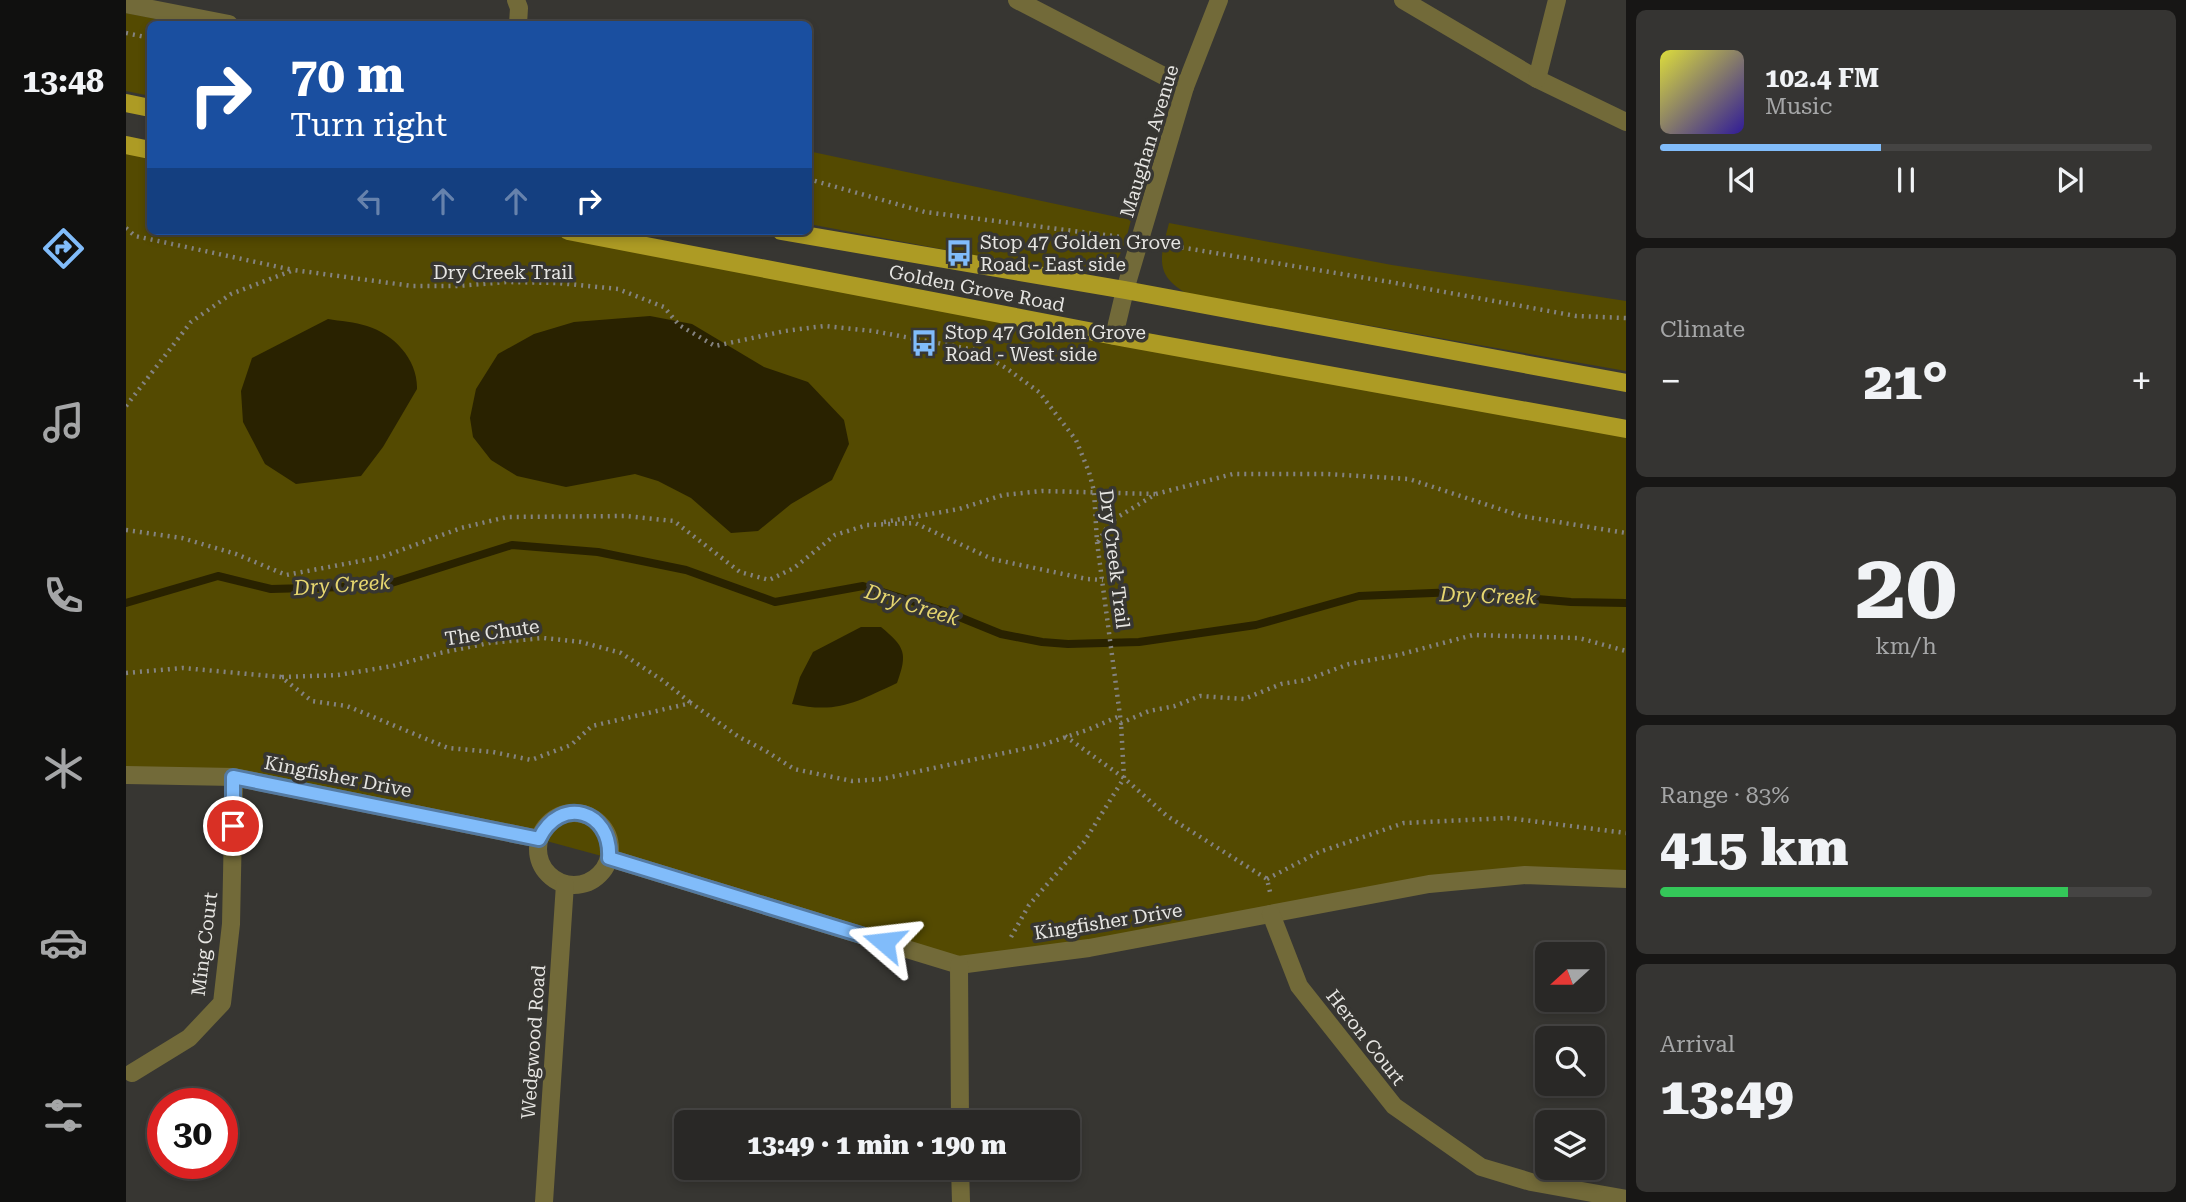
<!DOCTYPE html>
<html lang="en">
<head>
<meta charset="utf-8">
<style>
  :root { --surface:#292826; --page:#353432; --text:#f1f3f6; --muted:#a5a6a7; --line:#454443; --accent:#81bcfa }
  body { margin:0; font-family:"Roboto Serif",serif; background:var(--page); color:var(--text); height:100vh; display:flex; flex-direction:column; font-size:26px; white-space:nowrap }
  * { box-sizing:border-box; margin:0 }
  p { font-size:23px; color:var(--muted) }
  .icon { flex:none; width:38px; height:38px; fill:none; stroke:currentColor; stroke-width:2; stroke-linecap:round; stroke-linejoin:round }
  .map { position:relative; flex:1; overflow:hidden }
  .panel { display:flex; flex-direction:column; gap:10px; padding:10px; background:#171615; width:560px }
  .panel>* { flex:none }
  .top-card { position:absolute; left:21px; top:21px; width:665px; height:214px; border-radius:10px; box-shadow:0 4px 10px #0003,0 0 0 2px var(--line); background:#1a4fa0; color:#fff; overflow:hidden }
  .needle { width:46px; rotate:249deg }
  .buttons { position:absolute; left:1409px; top:942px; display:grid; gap:14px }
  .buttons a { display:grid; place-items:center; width:70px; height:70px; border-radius:10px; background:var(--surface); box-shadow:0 4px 10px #0003,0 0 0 2px var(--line); font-size:35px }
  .speed { position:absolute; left:21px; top:1088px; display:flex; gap:14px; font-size:35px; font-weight:700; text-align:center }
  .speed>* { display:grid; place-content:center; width:91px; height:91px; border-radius:50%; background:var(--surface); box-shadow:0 4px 10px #0003,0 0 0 2px var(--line); line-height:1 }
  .speed .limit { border:10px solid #d22; background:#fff; color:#111 }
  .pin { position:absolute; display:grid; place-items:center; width:60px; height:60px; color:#fff; margin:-30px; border:4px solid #fff; border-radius:50%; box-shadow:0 2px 7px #0007 }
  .me { position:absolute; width:77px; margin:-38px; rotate:287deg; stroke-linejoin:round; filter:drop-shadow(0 0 5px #0008) }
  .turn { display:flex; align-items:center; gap:24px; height:147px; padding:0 28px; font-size:32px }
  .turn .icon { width:91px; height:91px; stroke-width:2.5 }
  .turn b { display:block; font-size:49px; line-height:60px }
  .lanes { display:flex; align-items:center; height:66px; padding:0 28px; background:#0003; justify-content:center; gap:35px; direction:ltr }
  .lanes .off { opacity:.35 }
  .big { font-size:52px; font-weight:800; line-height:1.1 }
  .panel .tile { flex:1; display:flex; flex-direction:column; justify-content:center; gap:10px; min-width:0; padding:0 24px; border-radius:10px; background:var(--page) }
  .panel .dial { align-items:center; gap:0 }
  .dial b { font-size:91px; line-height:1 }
  .song { display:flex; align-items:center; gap:21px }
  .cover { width:84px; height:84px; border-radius:10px; background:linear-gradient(135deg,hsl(60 70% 55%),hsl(250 70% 35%)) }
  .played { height:7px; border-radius:4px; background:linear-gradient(90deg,var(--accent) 45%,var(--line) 45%) }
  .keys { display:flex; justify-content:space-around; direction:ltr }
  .heat { display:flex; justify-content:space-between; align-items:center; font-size:38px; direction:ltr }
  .charge { height:10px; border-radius:5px; background:linear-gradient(90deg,#34c759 83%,var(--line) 0) }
  .trip { position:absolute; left:548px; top:1110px; width:406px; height:70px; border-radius:10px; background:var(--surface); box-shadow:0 4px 10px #0003,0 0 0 2px var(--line); font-weight:800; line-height:70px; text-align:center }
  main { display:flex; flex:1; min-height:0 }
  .tab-bar { display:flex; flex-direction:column; width:126px; justify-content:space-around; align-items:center; background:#10100f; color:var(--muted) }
  .tab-bar .icon { width:49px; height:49px }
  .tab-bar .active { color:var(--accent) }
  .tab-bar b { font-size:32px; color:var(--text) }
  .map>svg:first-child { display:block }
  .green { fill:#544a01 }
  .water { fill:#292200 }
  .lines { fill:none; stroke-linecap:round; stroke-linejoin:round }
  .stream { stroke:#292200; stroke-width:8 }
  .path { stroke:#848380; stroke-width:4.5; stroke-dasharray:2 5; stroke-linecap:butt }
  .minor { stroke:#726a39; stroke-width:18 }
  .major { stroke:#ad9b24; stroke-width:18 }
  .route-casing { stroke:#547aa2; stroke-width:18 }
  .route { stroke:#81bcfa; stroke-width:12 }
  .labels { text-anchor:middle; stroke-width:7; stroke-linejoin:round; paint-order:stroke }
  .street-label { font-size:19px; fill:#e6e5e2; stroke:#373632 }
  .poi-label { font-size:19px; fill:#e6e5e2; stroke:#373632; text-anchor:start }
  .water-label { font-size:21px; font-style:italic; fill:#e6d66f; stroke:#373632 }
</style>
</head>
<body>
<main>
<nav class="tab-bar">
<b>13:48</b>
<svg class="icon active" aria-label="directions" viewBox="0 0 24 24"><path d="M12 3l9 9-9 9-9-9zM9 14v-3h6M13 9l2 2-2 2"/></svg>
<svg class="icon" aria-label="music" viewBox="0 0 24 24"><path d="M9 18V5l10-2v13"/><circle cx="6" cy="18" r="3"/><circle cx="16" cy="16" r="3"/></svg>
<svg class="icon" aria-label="phone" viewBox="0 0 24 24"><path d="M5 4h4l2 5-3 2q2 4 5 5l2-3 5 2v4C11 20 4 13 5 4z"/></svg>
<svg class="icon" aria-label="climate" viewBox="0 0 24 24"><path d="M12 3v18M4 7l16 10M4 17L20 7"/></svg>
<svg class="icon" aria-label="car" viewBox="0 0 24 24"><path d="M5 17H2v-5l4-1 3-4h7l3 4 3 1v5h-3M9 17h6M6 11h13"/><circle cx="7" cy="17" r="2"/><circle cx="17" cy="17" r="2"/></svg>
<svg class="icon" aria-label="filters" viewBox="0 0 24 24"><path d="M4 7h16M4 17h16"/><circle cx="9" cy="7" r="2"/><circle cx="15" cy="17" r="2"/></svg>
</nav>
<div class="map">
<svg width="1500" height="1202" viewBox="0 0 1500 1202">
  <rect width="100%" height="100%" fill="#373632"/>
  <!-- green -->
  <g class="green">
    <path d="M0 13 58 24H24V96L0 91Z"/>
    <path d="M0 145 24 150V231H443L1500 429V879L1399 875 833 965 483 858 413 839 108 777 0 775Z"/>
    <path d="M682 151 1005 220C995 259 992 273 947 274L683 224Z"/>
    <path d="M1043 223 1266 265 1500 301V371L1060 293C1027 274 1035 255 1043 223Z"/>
  </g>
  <!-- water -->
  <g class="water">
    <path d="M524 316 566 324 638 367 682 382 718 420 723 444 706 480 665 504 632 531 605 533 565 498 532 481 509 474 440 487 391 476 365 460 347 437 344 418 350 389 372 354 408 334 448 322Z"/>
    <path d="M202 319C214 321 229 322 241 326 268 334 292 360 291 389L257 447 235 476 170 484 139 464 117 422 115 391 126 358Z"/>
    <path d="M735 627H755C779 647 782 653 771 683 730 702 712 714 666 704L674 677 687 652Z"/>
  </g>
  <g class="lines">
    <!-- stream -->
    <path class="stream" d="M0 603 92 576 145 589 256 586 386 545 472 552 560 570 649 602 737 586 821 612 875 634 916 642 942 644 1013 642 1130 625 1233 596 1331 592 1445 602 1500 603"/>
    <!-- path -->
    <g class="path">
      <path d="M0 33 24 38"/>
      <path d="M682 179 799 212 995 237"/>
      <path d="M0 228 9 236 167 270"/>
      <path d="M1035 244 1264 282 1450 316 1500 318"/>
      <path d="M0 406 65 322 105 294 168 270 286 286H332L380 282 432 283 492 289 538 307 553 325 589 346 659 331 698 326 747 331 849 350 880 368 913 392 950 440 963 472 968 491 971 542 995 723 1023 711 1049 706 1074 696 1118 699 1155 684 1180 680 1223 664 1272 655 1347 635 1453 638 1500 651"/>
      <path d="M758 522 833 509 877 495 916 491 1029 494"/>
      <path d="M0 530 56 538 110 554 160 575 256 557 335 528 381 517 500 516 548 521 614 572 643 580 668 568 709 535 741 525 789 523 866 559 961 579 977 580"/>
      <path d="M972 542 985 521 1030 494 1107 474H1201L1283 479 1395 516 1500 533"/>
      <path d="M0 673 57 668 155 677 186 701 221 706 322 748 367 752 405 760 445 745 466 726 565 703 613 737 640 751 668 769 726 781 756 779 916 745 961 730 994 716"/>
      <path d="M156 677 212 675 267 666 314 653 363 643 417 638 455 642 495 653 536 680 565 703"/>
      <path d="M939 736 998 778 1041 816 1141 879 1144 892"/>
      <path d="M1141 879 1193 852 1278 823 1382 818 1500 833"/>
      <path d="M885 937 903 905 958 842 998 778 995 723"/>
    </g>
    <!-- minor -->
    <g class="minor">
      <path d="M390 0 393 8 392 24"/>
      <path d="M891 0 1059 87"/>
      <path d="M1277 0 1411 79 1500 122"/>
      <path d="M0 4 103 24"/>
      <path d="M1411 79 1431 0"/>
      <path d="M988 336 999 290 1059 87 1093 0"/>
      <path d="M0 775 108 777 413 839"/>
      <circle cx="448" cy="849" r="36"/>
      <path d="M483 858 833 965 963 948 1303 884 1399 875 1500 879"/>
      <path d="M1145 914 1173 986 1268 1106 1355 1167 1405 1182 1500 1199"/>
      <path d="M833 965 834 1122"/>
      <path d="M6 1073 63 1038 96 1003 105 924 108 777"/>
      <path d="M834 1167 835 1202"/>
      <path d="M418 1202 439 884"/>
    </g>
    <!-- major -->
    <g class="major">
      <path d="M0 103 24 108"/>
      <path d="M0 145 24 150"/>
      <path d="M442 231 999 338 1500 429"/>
      <path d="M655 231 999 290 1500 383"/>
    </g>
  </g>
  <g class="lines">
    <defs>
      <path id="route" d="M107 826V777L413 839C434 795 486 810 483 858L758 942"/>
    </defs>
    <!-- route casing -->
    <use href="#route" class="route-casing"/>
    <!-- route -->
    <use href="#route" class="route"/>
  </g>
  <!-- icons -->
  <defs>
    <symbol id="bus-bare" viewBox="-9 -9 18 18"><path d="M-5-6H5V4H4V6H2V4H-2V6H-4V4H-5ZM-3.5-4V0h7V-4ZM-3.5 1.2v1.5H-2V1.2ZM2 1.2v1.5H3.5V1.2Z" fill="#81bcfa" stroke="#373632" stroke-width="2.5" paint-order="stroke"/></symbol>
  </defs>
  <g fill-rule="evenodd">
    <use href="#bus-bare" x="814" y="234" width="38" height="38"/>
    <use href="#bus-bare" x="779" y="324" width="38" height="38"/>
  </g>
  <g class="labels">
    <!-- street labels -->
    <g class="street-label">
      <text transform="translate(1023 141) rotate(-73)" y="7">Maughan Avenue</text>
      <text x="377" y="279">Dry Creek Trail</text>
      <text transform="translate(851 288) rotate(11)" y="7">Golden Grove Road</text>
      <text transform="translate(989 559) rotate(83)" y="7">Dry Creek Trail</text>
      <text transform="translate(366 632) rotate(-8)" y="7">The Chute</text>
      <text transform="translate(212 776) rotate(11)" y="7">Kingfisher Drive</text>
      <text transform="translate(982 921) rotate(-9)" y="7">Kingfisher Drive</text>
      <text transform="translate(78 944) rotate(-83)" y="7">Ming Court</text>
      <text transform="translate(1240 1037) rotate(52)" y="7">Heron Court</text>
      <text transform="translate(407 1042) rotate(-86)" y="7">Wedgwood Road</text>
    </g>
    <!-- poi labels -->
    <g class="poi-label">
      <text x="854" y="249">Stop 47 Golden Grove<tspan x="854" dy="22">Road - East side</tspan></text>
      <text x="819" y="339">Stop 47 Golden Grove<tspan x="819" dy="22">Road - West side</tspan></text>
    </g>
    <!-- water labels -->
    <g class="water-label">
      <text transform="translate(216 585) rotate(-4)" y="7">Dry Creek</text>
      <text transform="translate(1362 596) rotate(2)" y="7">Dry Creek</text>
      <text transform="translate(786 605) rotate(17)" y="7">Dry Creek</text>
    </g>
  </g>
</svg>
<div class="buttons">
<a><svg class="needle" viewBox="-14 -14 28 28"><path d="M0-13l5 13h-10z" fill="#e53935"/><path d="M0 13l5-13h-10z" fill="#a5a6a7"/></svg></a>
<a><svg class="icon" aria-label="search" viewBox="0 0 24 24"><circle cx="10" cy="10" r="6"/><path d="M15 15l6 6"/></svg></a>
<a><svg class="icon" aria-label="layers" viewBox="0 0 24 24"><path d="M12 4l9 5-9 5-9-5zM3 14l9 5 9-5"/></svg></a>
</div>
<div class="speed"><div class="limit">30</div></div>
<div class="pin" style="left:107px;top:826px;background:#d93025"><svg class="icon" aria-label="arrive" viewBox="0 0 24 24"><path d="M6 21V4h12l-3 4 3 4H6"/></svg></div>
<svg class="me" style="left:758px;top:942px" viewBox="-20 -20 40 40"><path d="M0-17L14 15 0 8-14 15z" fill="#81bcfa" stroke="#fff" stroke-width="4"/></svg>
<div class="trip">13:49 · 1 min · 190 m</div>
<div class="top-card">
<div class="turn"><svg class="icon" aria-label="right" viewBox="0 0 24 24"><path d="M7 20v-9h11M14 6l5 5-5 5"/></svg><div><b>70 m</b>Turn right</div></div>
<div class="lanes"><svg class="icon off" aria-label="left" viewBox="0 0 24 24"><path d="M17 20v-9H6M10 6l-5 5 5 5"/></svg><svg class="icon off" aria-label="ahead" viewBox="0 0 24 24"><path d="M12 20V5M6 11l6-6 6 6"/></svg><svg class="icon off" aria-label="ahead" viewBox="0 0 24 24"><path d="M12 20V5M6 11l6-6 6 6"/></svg><svg class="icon" aria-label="right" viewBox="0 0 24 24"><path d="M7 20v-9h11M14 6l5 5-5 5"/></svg></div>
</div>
</div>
<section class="panel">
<div class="tile">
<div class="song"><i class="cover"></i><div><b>102.4 FM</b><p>Music</p></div></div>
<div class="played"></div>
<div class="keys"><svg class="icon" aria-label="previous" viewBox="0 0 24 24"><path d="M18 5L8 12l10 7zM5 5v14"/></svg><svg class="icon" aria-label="pause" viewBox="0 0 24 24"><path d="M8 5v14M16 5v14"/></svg><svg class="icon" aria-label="next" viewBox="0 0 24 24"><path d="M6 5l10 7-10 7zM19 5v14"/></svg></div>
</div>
<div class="tile"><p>Climate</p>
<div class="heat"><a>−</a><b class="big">21°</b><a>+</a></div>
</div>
<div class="tile dial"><b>20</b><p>km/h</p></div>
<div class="tile"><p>Range · 83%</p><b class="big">415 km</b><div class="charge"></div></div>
<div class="tile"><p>Arrival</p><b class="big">13:49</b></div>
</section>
</main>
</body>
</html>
